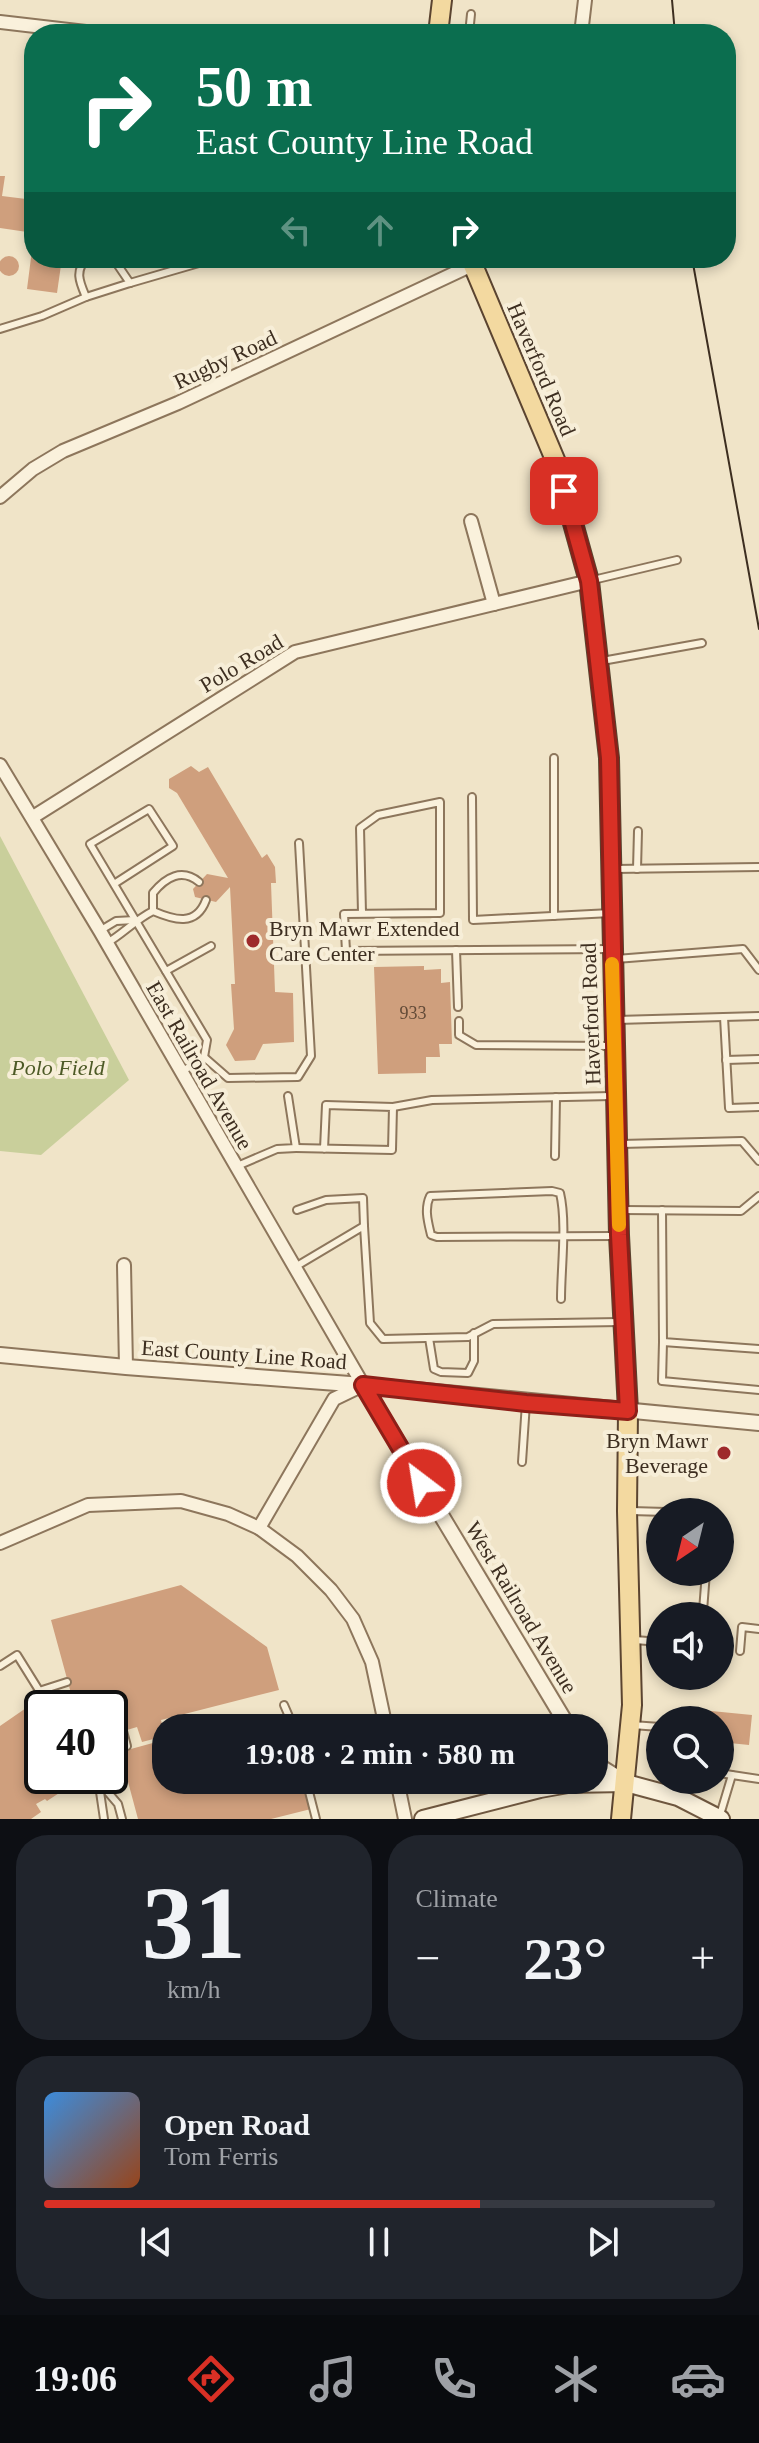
<!DOCTYPE html>
<html lang="en">
<head>
<meta charset="utf-8">
<style>
  :root { --surface:#171b24; --page:#20242c; --text:#f1f3f6; --muted:#9ea1a6; --line:#363941; --accent:#d93025 }
  body { margin:0; font-family:"Times New Roman",serif; background:var(--page); color:var(--text); height:100vh; display:flex; flex-direction:column; font-size:30px; white-space:nowrap }
  * { box-sizing:border-box; margin:0 }
  p { font-size:26px; color:var(--muted) }
  .icon { flex:none; width:44px; height:44px; fill:none; stroke:currentColor; stroke-width:2; stroke-linecap:round; stroke-linejoin:round }
  .map { position:relative; height:1819px; overflow:hidden }
  .side { display:flex; flex-direction:column; gap:16px; padding:16px; background:#0d0f14; flex:1 }
  .side>* { flex:none }
  .banner { position:absolute; left:24px; top:24px; width:712px; height:244px; border-radius:32px; box-shadow:0 4px 12px #0003; background:#0b6e4f; color:#fff; overflow:hidden }
  .needle { width:52px; rotate:215deg }
  .controls { position:absolute; left:646px; top:1498px; display:grid; gap:16px }
  .controls a { display:grid; place-items:center; width:88px; height:88px; border-radius:50%; background:var(--surface); box-shadow:0 4px 12px #0003; font-size:40px }
  .speed { position:absolute; left:24px; top:1690px; display:flex; gap:16px; font-size:40px; font-weight:700; text-align:center }
  .speed>* { display:grid; place-content:center; width:104px; height:104px; border-radius:50%; background:var(--surface); box-shadow:0 4px 12px #0003; line-height:1 }
  .speed .limit { border:4px solid #111; border-radius:12px; background:#fff; color:#111 }
  .pin { position:absolute; display:grid; place-items:center; width:68px; height:68px; color:#fff; margin:-34px; border-radius:16px; box-shadow:0 4px 12px #0006 }
  .me { position:absolute; width:88px; margin:-44px; rotate:329deg; stroke-linejoin:round; filter:drop-shadow(0 0 6px #0008) }
  .turn { display:flex; align-items:center; gap:28px; height:168px; padding:0 40px; font-size:36px }
  .turn .icon { width:104px; height:104px; stroke-width:2.5 }
  .turn b { display:block; font-size:56px; line-height:68px }
  .lanes { display:flex; align-items:center; height:76px; padding:0 40px; background:#0003; justify-content:center; gap:40px; direction:ltr }
  .lanes .off { opacity:.35 }
  .big { font-size:60px; font-weight:600; line-height:1.1 }
  .side .widget { flex:1; display:flex; flex-direction:column; justify-content:center; gap:12px; min-width:0; padding:0 28px; border-radius:32px; background:var(--page) }
  .side .dial { align-items:center; gap:0 }
  .dial b { font-size:104px; line-height:1 }
  .song { display:flex; align-items:center; gap:24px }
  .cover { width:96px; height:96px; border-radius:12px; background:linear-gradient(135deg,hsl(210 70% 55%),hsl(20 70% 35%)) }
  .played { height:8px; border-radius:4px; background:linear-gradient(90deg,var(--accent) 65%,var(--line) 65%) }
  .keys { display:flex; justify-content:space-around; direction:ltr }
  .heat { display:flex; justify-content:space-between; align-items:center; font-size:44px; direction:ltr }
  .side .tiles { flex:1; display:grid; gap:16px; grid-template-columns:1fr 1fr }
  .widget:last-child { grid-column:span 2 }
  .trip { position:absolute; left:152px; top:1714px; width:456px; height:80px; border-radius:32px; background:var(--surface); box-shadow:0 4px 12px #0003; font-weight:600; line-height:80px; text-align:center }
  .tabs { display:flex; height:128px; justify-content:space-around; align-items:center; background:#090b0e; color:var(--muted) }
  .tabs .icon { width:56px; height:56px }
  .tabs .on { color:var(--accent) }
  .tabs b { font-size:36px; color:var(--text) }
  .map>svg:first-child { display:block }
  .green { fill:#c9cf9b }
  .building { fill:#cf9f7d }
  .lines { fill:none; stroke-linecap:round; stroke-linejoin:round }
  .service-casing { stroke:#8d765c; stroke-width:10 }
  .minor-casing { stroke:#8d765c; stroke-width:16 }
  .tertiary-casing { stroke:#8d765c; stroke-width:18 }
  .secondary-casing { stroke:#6f573f; stroke-width:20 }
  .primary-casing { stroke:#5b4430; stroke-width:22 }
  .service { stroke:#faf1dc; stroke-width:6 }
  .minor { stroke:#faf1dc; stroke-width:12 }
  .tertiary { stroke:#faf1dc; stroke-width:14 }
  .secondary { stroke:#faf1dc; stroke-width:16 }
  .primary { stroke:#f3d9a0; stroke-width:18 }
  .tram { stroke:#3d2e20; stroke-width:2 }
  .route-casing { stroke:#8d1f18; stroke-width:20 }
  .route { stroke:#d93025; stroke-width:14 }
  .slow { stroke:#f59e0b; stroke-width:14 }
  .poi-dot { fill:#9e2a2b; stroke:#f7eed8; stroke-width:3 }
  .labels { text-anchor:middle; stroke-width:8; stroke-linejoin:round; paint-order:stroke }
  .number-label { font-size:18px; fill:#624a37 }
  .street-label { font-size:22px; fill:#3d2e20; stroke:#f7eed8 }
  .poi-label { font-size:22px; fill:#3d2e20; stroke:#f7eed8; text-anchor:start }
  .park-label { font-size:22px; font-style:italic; fill:#4d5a26; stroke:#f7eed8 }
</style>
</head>
<body>
<div class="map">
<svg width="759" height="1819" viewBox="0 0 759 1819">
  <rect width="100%" height="100%" fill="#f0e4c8"/>
  <!-- green -->
  <path class="green" d="M0 836 129 1080 41 1155 0 1151Z"/>
  <!-- building -->
  <g class="building">
    <path d="M0 176H5L2 196 34 200V233L0 228Z"/>
    <path d="M32 250 34 258H62L57 293 27 289Z"/>
    <circle cx="9" cy="266" r="10"/>
    <path d="M191 766 199 772 208 767 262 858 267 854 275 867 276 883H271L275 992 293 993 294 1042 263 1044 255 1060 235 1061 226 1045 234 1029 231 984H235L230 887 216 902 195 897 193 889 207 874 228 878 177 793 169 788V779Z"/>
    <path d="M424 966V970L441 969V983L450 982 452 1044H439L440 1057H426V1073L378 1074 374 967Z"/>
    <path d="M181 1585 267 1647 279 1690 161 1720 165 1736 142 1742 137 1727 110 1735V1708H75L51 1620Z"/>
    <path d="M29 1706 42 1725V1776H76L79 1780 47 1801 45 1799 36 1804 41 1812 31 1819H0V1726Z"/>
    <path d="M691 1709 752 1715 749 1745 720 1742V1720H690Z"/>
    <path d="M160 1741 166 1763V1780H303L311 1809 271 1819H138L120 1752Z"/>
  </g>
  <g class="lines">
    <defs>
      <g id="service">
        <path d="M469 34 471 14"/>
        <path d="M113 258 130 283"/>
        <path d="M86 297C80 283 74 271 87 258"/>
        <path d="M0 329 42 316 86 297 130 283 216 258"/>
        <path d="M593 580 677 560"/>
        <path d="M602 661 702 643"/>
        <path d="M472 797 473 920 611 913"/>
        <path d="M614 869 759 867"/>
        <path d="M637 869 638 831"/>
        <path d="M114 884 173 846 149 809 90 844 207 1040 204 1057 180 1073"/>
        <path d="M153 911V893C166 877 182 868 199 882"/>
        <path d="M362 913 360 828 378 815 440 802V913L344 914 346 951 612 949"/>
        <path d="M554 916V758"/>
        <path d="M101 930 116 921 135 920"/>
        <path d="M107 943C124 933 135 920 153 911 174 920 196 927 206 900"/>
        <path d="M456 950 458 1007"/>
        <path d="M616 959 743 949 759 970"/>
        <path d="M166 971 211 946"/>
        <path d="M724 1017 729 1108 759 1107"/>
        <path d="M617 1020 759 1016"/>
        <path d="M459 1021V1035L476 1045 611 1046"/>
        <path d="M204 1057 228 1078 298 1077 311 1056 299 843"/>
        <path d="M726 1060 759 1059"/>
        <path d="M393 1107 432 1100 612 1096"/>
        <path d="M621 1144 742 1141 759 1161"/>
        <path d="M296 1148 392 1150 393 1107 326 1105 324 1149"/>
        <path d="M555 1156 556 1097"/>
        <path d="M235 1167 277 1149 296 1148 288 1096"/>
        <path d="M297 1210 326 1200 363 1198 364 1226"/>
        <path d="M623 1210 741 1211 759 1196"/>
        <path d="M662 1210 663 1342 759 1349"/>
        <path d="M295 1267 364 1226 370 1323 383 1339 468 1337 493 1324 620 1322"/>
        <path d="M561 1299C561 1267 567 1223 560 1193L552 1191 430 1196C424 1209 428 1222 431 1235L437 1237 615 1236"/>
        <path d="M429 1338 434 1369 441 1372 468 1373 474 1361V1333"/>
        <path d="M663 1342 662 1381 759 1390"/>
        <path d="M522 1462 526 1403"/>
        <path d="M631 1511 666 1512"/>
        <path d="M703 1611 706 1572"/>
        <path d="M635 1640 660 1642"/>
        <path d="M740 1651 742 1627 759 1629"/>
        <path d="M0 1666 17 1655 50 1708"/>
        <path d="M39 1691 67 1682"/>
        <path d="M284 1705 294 1728"/>
        <path d="M632 1725 660 1727"/>
        <path d="M123 1731 127 1746"/>
        <path d="M720 1773 732 1775 720 1815"/>
        <path d="M732 1775 759 1779"/>
        <path d="M94 1776 118 1804 122 1819"/>
        <path d="M306 1780 316 1819"/>
        <path d="M99 1785 104 1819"/>
      </g>
      <g id="minor">
        <path d="M0 22 103 34"/>
        <path d="M581 34 585 0"/>
        <path d="M0 497 33 469 63 451 178 403 472 265"/>
        <path d="M471 521 494 604"/>
        <path d="M0 765 100 931 363 1385 334 1399 259 1528"/>
        <path d="M33 817 295 652 589 581"/>
        <path d="M124 1265 126 1367"/>
        <path d="M0 1543 88 1505 181 1501 228 1514 259 1528 297 1556 331 1590 353 1619 372 1662 386 1728"/>
        <path d="M397 1780 405 1819"/>
      </g>
      <g id="tertiary">
        <path d="M0 1355 126 1367 363 1385 759 1423"/>
        <path d="M363 1385 569 1728"/>
        <path d="M594 1763 626 1783"/>
      </g>
      <path id="secondary" d="M423 1819 540 1789 568 1784 626 1783 678 1797 721 1819"/>
      <g id="primary">
        <path d="M438 34 442 0"/>
        <path d="M470 258 556 462 589 581 609 758 619 1235 628 1411 627 1511 632 1705 621 1819"/>
      </g>
    </defs>
    <!-- service casing -->
    <use href="#service" class="service-casing"/>
    <!-- minor casing -->
    <use href="#minor" class="minor-casing"/>
    <!-- tertiary casing -->
    <use href="#tertiary" class="tertiary-casing"/>
    <!-- secondary casing -->
    <use href="#secondary" class="secondary-casing"/>
    <!-- primary casing -->
    <use href="#primary" class="primary-casing"/>
    <!-- service -->
    <use href="#service" class="service"/>
    <!-- minor -->
    <use href="#minor" class="minor"/>
    <!-- tertiary -->
    <use href="#tertiary" class="tertiary"/>
    <!-- secondary -->
    <use href="#secondary" class="secondary"/>
    <!-- primary -->
    <use href="#primary" class="primary"/>
    <!-- tram -->
    <g class="tram">
      <path d="M672 0 675 34"/>
      <path d="M692 258 759 629"/>
    </g>
  </g>
  <g class="lines">
    <defs>
      <path id="route" d="M421 1483 363 1385 526 1403 628 1411 619 1235 609 758 589 581 564 491"/>
    </defs>
    <!-- route casing -->
    <use href="#route" class="route-casing"/>
    <!-- route -->
    <use href="#route" class="route"/>
    <!-- slow -->
    <path class="slow" d="M612 964 619 1225"/>
  </g>
  <!-- markers -->
  <g class="poi-dot">
    <circle cx="253" cy="941" r="8"/>
    <circle cx="724" cy="1453" r="8"/>
  </g>
  <g class="labels">
    <!-- number labels -->
    <g class="number-label">
      <text x="413" y="1019">933</text>
    </g>
    <!-- street labels -->
    <g class="street-label">
      <text transform="translate(225 359) rotate(-25)" y="8">Rugby Road</text>
      <text transform="translate(542 369) rotate(67)" y="8">Haverford Road</text>
      <text transform="translate(241 663) rotate(-31)" y="8">Polo Road</text>
      <text transform="translate(590 1014) rotate(-92)" y="8">Haverford Road</text>
      <text transform="translate(200 1065) rotate(60)" y="8">East Railroad Avenue</text>
      <text transform="translate(244 1354) rotate(4)" y="8">East County Line Road</text>
      <text transform="translate(522 1607) rotate(59)" y="8">West Railroad Avenue</text>
    </g>
    <!-- poi labels -->
    <g class="poi-label">
      <text x="269" y="936">Bryn Mawr Extended<tspan x="269" dy="25">Care Center</tspan></text>
      <text x="708" y="1448" text-anchor="end">Bryn Mawr<tspan x="708" dy="25">Beverage</tspan></text>
    </g>
    <!-- park labels -->
    <g class="park-label">
      <text x="58" y="1075">Polo Field</text>
    </g>
  </g>
</svg>
<div class="controls">
<a><svg class="needle" viewBox="-14 -14 28 28"><path d="M0-13l5 13h-10z" fill="#e53935"/><path d="M0 13l5-13h-10z" fill="#9ea1a6"/></svg></a>
<a><svg class="icon" aria-label="sound" viewBox="0 0 24 24"><path d="M4 9h4l5-4v14l-5-4H4zM17 9q2 3 0 6"/></svg></a>
<a><svg class="icon" aria-label="search" viewBox="0 0 24 24"><circle cx="10" cy="10" r="6"/><path d="M15 15l6 6"/></svg></a>
</div>
<div class="speed"><div class="limit">40</div></div>
<div class="pin" style="left:564px;top:491px;background:#d93025"><svg class="icon" aria-label="arrive" viewBox="0 0 24 24"><path d="M6 21V4h12l-3 4 3 4H6"/></svg></div>
<svg class="me" style="left:421px;top:1483px" viewBox="-20 -20 40 40"><circle r="17" fill="#d93025" stroke="#fff" stroke-width="3"/><path d="M0-11L8 9 0 5-8 9z" fill="#fff"/></svg>
<div class="trip">19:08 · 2 min · 580 m</div>
<div class="banner">
<div class="turn"><svg class="icon" aria-label="right" viewBox="0 0 24 24"><path d="M7 20v-9h11M14 6l5 5-5 5"/></svg><div><b>50 m</b>East County Line Road</div></div>
<div class="lanes"><svg class="icon off" aria-label="left" viewBox="0 0 24 24"><path d="M17 20v-9H6M10 6l-5 5 5 5"/></svg><svg class="icon off" aria-label="ahead" viewBox="0 0 24 24"><path d="M12 20V5M6 11l6-6 6 6"/></svg><svg class="icon" aria-label="right" viewBox="0 0 24 24"><path d="M7 20v-9h11M14 6l5 5-5 5"/></svg></div>
</div>
</div>
<section class="side">
<div class="tiles">
<div class="widget dial"><b>31</b><p>km/h</p></div>
<div class="widget"><p>Climate</p>
<div class="heat"><a>−</a><b class="big">23°</b><a>+</a></div>
</div>
<div class="widget">
<div class="song"><i class="cover"></i><div><b>Open Road</b><p>Tom Ferris</p></div></div>
<div class="played"></div>
<div class="keys"><svg class="icon" aria-label="previous" viewBox="0 0 24 24"><path d="M18 5L8 12l10 7zM5 5v14"/></svg><svg class="icon" aria-label="pause" viewBox="0 0 24 24"><path d="M8 5v14M16 5v14"/></svg><svg class="icon" aria-label="next" viewBox="0 0 24 24"><path d="M6 5l10 7-10 7zM19 5v14"/></svg></div>
</div>
</div>
</section>
<nav class="tabs">
<b>19:06</b>
<svg class="icon on" aria-label="directions" viewBox="0 0 24 24"><path d="M12 3l9 9-9 9-9-9zM9 14v-3h6M13 9l2 2-2 2"/></svg>
<svg class="icon" aria-label="music" viewBox="0 0 24 24"><path d="M9 18V5l10-2v13"/><circle cx="6" cy="18" r="3"/><circle cx="16" cy="16" r="3"/></svg>
<svg class="icon" aria-label="phone" viewBox="0 0 24 24"><path d="M5 4h4l2 5-3 2q2 4 5 5l2-3 5 2v4C11 20 4 13 5 4z"/></svg>
<svg class="icon" aria-label="climate" viewBox="0 0 24 24"><path d="M12 3v18M4 7l16 10M4 17L20 7"/></svg>
<svg class="icon" aria-label="car" viewBox="0 0 24 24"><path d="M5 17H2v-5l4-1 3-4h7l3 4 3 1v5h-3M9 17h6M6 11h13"/><circle cx="7" cy="17" r="2"/><circle cx="17" cy="17" r="2"/></svg>
</nav>
</body>
</html>
